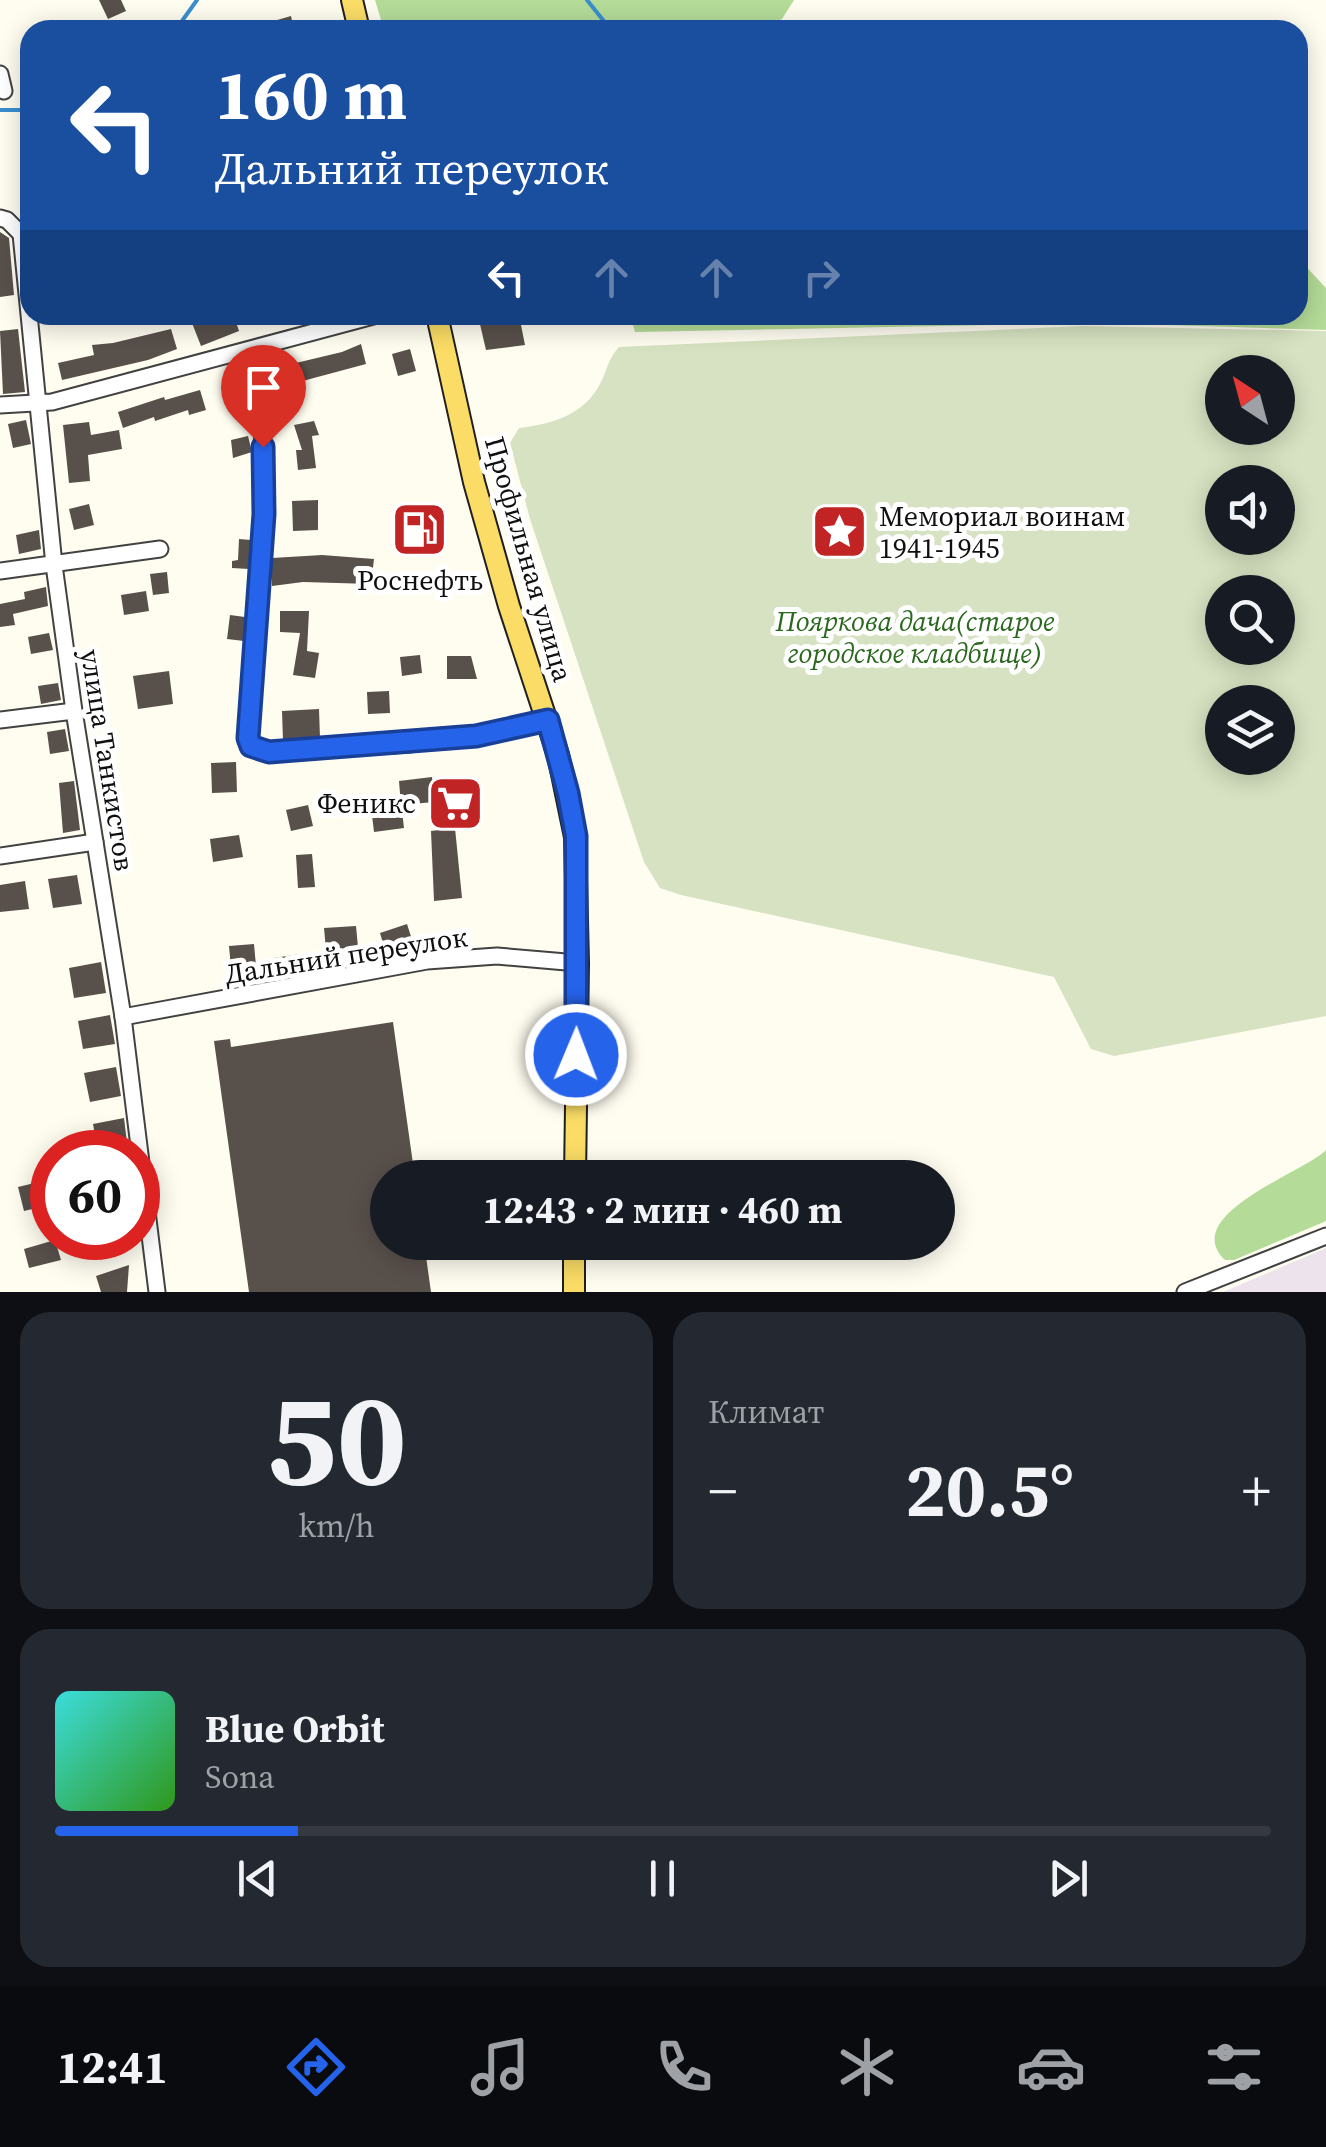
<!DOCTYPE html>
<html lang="ru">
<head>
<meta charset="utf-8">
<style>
  :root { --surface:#171b24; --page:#242831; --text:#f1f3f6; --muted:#9ea1a6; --line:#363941; --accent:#2563eb }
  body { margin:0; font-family:"Source Serif 4",serif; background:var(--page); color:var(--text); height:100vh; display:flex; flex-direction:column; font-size:38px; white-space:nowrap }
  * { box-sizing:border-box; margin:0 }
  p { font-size:32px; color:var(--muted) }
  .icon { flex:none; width:55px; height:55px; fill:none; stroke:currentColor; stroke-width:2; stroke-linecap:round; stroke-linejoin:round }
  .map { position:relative; height:1292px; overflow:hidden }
  .side { display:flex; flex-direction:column; gap:20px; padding:20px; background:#0d0f14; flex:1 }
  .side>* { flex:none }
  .top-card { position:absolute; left:20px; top:20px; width:1288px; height:305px; border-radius:30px; box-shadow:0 5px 25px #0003; background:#1a4fa0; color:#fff; overflow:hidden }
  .needle { width:65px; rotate:324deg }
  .controls { position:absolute; left:1205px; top:355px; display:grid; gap:20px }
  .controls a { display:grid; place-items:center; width:90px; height:90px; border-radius:50%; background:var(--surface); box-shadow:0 5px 25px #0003; font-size:50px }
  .speed { position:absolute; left:30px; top:1130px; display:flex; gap:20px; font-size:50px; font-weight:700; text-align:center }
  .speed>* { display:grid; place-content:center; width:130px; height:130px; border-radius:50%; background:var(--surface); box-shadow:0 5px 25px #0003; line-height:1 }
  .speed .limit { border:15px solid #d22; background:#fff; color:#111 }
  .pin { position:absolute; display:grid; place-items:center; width:85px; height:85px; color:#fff; margin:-102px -42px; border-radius:50% 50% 50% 0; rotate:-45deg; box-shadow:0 0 10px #0007 }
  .pin .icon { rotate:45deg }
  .me { position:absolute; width:110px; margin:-55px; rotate:1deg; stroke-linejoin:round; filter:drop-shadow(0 0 8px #0008) }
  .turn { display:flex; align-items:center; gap:35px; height:210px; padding:0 30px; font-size:45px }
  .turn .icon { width:130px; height:130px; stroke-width:2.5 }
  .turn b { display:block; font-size:70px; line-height:85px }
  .lanes { display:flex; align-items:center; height:95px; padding:0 30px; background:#0003; justify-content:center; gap:50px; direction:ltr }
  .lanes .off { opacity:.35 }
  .big { font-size:75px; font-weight:700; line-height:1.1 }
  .side .card { flex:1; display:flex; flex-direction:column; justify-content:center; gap:15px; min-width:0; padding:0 35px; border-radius:30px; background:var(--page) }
  .side .dial { align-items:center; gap:0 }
  .dial b { font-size:130px; line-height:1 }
  .song { display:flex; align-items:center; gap:30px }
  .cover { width:120px; height:120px; border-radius:15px; background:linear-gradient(135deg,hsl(180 70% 55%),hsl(110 70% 35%)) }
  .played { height:10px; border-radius:5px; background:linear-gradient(90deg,var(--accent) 20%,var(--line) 20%) }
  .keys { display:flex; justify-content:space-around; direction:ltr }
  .heat { display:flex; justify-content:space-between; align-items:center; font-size:55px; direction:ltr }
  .side .tiles { flex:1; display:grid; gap:20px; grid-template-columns:1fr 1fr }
  .card:last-child { grid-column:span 2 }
  .trip { position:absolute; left:370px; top:1160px; width:585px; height:100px; border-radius:50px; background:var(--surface); box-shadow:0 5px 25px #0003; font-weight:700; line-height:100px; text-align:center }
  .dock { display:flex; height:160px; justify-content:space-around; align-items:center; background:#090b0e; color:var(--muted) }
  .dock .icon { width:70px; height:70px }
  .dock .selected { color:var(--accent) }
  .dock b { font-size:45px; color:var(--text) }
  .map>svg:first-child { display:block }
  .industrial { fill:#ede3ed }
  .forest { fill:#b4db98 }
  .cemetery { fill:#d6e2c1; fill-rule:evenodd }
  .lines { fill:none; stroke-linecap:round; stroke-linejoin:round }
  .stream { stroke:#3a8ecf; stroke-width:4 }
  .building { fill:#58504b }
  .minor-casing { stroke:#424242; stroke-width:19 }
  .major-casing { stroke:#202020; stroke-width:24 }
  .minor { stroke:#fff; stroke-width:15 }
  .major { stroke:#fadc66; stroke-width:20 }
  .route-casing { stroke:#184099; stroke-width:25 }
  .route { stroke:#2563eb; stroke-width:18 }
  .labels { text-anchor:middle; stroke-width:10; stroke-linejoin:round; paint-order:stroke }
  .poi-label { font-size:28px; fill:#0f0f0f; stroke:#fff; text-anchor:start }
  .street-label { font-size:28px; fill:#0f0f0f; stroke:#fff }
  .park-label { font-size:28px; font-style:italic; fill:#2a681d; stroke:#fff }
</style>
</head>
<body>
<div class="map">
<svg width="1326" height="1292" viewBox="0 0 1326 1292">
  <rect width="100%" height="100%" fill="#fffdf0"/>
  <!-- industrial -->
  <g class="industrial">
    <path d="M689 1160 789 1161V1177H689Z"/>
    <path d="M1326 1248V1292H1223Z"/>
  </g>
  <!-- forest -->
  <g class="forest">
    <path d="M375 0H794L782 19 760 29 384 30Z"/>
    <path d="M1298 258 1326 288V330L1101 323 635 332 630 315H1298Z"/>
    <path d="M1326 1150V1221L1234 1260H1225C1178 1215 1305 1172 1326 1150Z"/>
  </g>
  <!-- cemetery -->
  <path class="cemetery" d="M1083 326 1326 331V1016L1114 1056 1091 1049 1054 977 681 895 660 888 644 862 530 519 510 443 519 428C552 424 585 415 601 382 608 368 608 359 619 347ZM1222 372H1278V428H1222ZM1222 482H1278V538H1222ZM1222 592H1278V648H1222ZM1222 702H1278V758H1222Z"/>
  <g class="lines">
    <!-- stream -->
    <g class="stream">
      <path d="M587 0 611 30"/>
      <path d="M170 30 182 21 197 0"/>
      <path d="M0 110H30"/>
    </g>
  </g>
  <!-- building -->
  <g class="building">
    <path d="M99 0H121L126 11 108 19Z"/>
    <path d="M291 16 294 30H253V27Z"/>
    <path d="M0 232 9 238 14 295 0 297Z"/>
    <path d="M497 315H543V320L521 325 525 345 486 350 479 320Z"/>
    <path d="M210 316 213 324 234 316 239 331 201 346 192 323Z"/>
    <path d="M18 329 25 392 3 394 0 331Z"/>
    <path d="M171 329 177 349 148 360 62 380 58 363 94 355 92 345 113 343Z"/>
    <path d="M361 344 366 364 284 386 279 367 342 352Z"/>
    <path d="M410 349 416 371 398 376 392 354Z"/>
    <path d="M243 387 246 408 227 409 226 388Z"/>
    <path d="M200 390 206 410 189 415 188 410 155 421 154 417 123 428 118 412 164 397 165 400Z"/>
    <path d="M26 420 31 444 13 448 8 424Z"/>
    <path d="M314 421 319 435 312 436 316 468 298 470 296 450H302L294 425Z"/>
    <path d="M89 422 91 435 119 430 122 449 88 455 90 481 69 483 63 425Z"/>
    <path d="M248 436 252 452 233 458 231 440Z"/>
    <path d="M318 500V530L293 531 292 501Z"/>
    <path d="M89 504 94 525 74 530 69 509Z"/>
    <path d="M436 515 437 539 410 540 409 517Z"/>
    <path d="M39 530 41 549 19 554 16 535Z"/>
    <path d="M239 539 251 540 249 569 232 568V561L238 560Z"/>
    <path d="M322 555 374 559 371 584 303 582 272 586V558Z"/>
    <path d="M167 572 169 593 153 595 150 574Z"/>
    <path d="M46 587 48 606 13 614 15 625 0 627V604L25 599 24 592Z"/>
    <path d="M146 591 149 611 124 615 121 595Z"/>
    <path d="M280 611H309L307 651 319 653 315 678 293 675 300 633 280 632Z"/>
    <path d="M230 615 245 617 244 641 227 639Z"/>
    <path d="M49 633 53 650 31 654 28 637Z"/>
    <path d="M420 655 422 673 402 676 400 657Z"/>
    <path d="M447 656H471L477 679H447Z"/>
    <path d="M169 671 173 704 138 709 133 676Z"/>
    <path d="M58 683 61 700 41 704 38 686Z"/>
    <path d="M389 691 390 713 368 714 367 692Z"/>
    <path d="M319 709 320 738 283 741 282 711Z"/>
    <path d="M65 729 69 751 50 754 47 732Z"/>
    <path d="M236 762 237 792 212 793 211 763Z"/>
    <path d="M432 777 434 802 401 805 399 781Z"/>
    <path d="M74 781 80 830 63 833 59 783Z"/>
    <path d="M308 805 313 826 291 831 286 810Z"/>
    <path d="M402 811 404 828 374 832 372 815Z"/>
    <path d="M455 828 462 898 434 901 431 831Z"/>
    <path d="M239 835 243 857 213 862 210 839Z"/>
    <path d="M312 854 315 887 298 888 296 855Z"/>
    <path d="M77 875 82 904 53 908 48 879Z"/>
    <path d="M25 881 29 909 0 912V885Z"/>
    <path d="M407 924 415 949 387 957 380 933Z"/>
    <path d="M356 926 358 947 326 950 324 928Z"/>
    <path d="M254 944 256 966 231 968 229 946Z"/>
    <path d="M300 954 302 972 276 977 274 958Z"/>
    <path d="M101 962 106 993 74 998 69 968Z"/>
    <path d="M110 1015 115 1044 83 1049 78 1021Z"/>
    <path d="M393 1022 415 1178H382L388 1242H424L431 1292H249L214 1041 230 1039 231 1047Z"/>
    <path d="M116 1067 121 1096 90 1102 84 1073Z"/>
    <path d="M124 1118 128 1151 98 1152 93 1124Z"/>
    <path d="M43 1181 49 1205 24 1211 18 1187Z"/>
    <path d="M55 1240 61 1260 29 1268 24 1249Z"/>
    <path d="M129 1265 127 1292H101L96 1276Z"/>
  </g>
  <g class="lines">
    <defs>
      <g id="minor">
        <path d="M0 74 4 91"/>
        <path d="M0 218 7 220 21 234 30 228"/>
        <path d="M21 234 54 565 74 711 123 1017 157 1292"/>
        <path d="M246 352 262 413 264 515 248 738 251 747 269 753 409 744 493 733 548 720"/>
        <path d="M0 405 52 402 377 315"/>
        <path d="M0 571 160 549"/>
        <path d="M0 720 74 711"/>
        <path d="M0 856 95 842"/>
        <path d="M123 1017 427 961 497 956 578 963"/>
        <path d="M1185 1292 1326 1236"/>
      </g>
      <g id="major">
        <path d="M352 0 359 30"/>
        <path d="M437 315 474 482 509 606 558 755 575 837 578 963 575 1178"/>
        <path d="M574 1292V1242"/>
      </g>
    </defs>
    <!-- minor casing -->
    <use href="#minor" class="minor-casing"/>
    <!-- major casing -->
    <use href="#major" class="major-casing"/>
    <!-- minor -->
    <use href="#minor" class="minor"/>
    <!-- major -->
    <use href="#major" class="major"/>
  </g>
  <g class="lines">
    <defs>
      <path id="route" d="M263 447 264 514 248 738 251 746 269 752 476 736 548 720 568 793 576 836V1055"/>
    </defs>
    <!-- route casing -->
    <use href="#route" class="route-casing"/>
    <!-- route -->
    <use href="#route" class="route"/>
  </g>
  <!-- icons -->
  <defs>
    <symbol id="fuel-square" viewBox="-11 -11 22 22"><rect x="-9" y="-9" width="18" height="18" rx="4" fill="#c12425" stroke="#fff"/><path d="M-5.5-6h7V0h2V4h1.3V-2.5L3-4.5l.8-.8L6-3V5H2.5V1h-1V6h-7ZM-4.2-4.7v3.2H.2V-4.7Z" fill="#fff"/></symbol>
    <symbol id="sight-square" viewBox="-11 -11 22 22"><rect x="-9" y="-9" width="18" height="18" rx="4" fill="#c12425" stroke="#fff"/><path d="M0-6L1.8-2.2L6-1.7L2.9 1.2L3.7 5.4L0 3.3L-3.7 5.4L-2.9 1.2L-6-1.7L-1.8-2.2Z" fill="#fff"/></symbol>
    <symbol id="supermarket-square" viewBox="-11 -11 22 22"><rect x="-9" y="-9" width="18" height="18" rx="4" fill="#c12425" stroke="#fff"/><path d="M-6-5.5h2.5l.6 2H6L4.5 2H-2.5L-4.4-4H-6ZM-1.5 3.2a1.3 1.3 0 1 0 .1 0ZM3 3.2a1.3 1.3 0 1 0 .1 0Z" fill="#fff"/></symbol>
  </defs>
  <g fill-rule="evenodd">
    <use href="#fuel-square" x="388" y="498" width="63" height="63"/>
    <use href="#sight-square" x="808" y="500" width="63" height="63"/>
    <use href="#supermarket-square" x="424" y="772" width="63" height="63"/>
  </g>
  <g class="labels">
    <!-- poi labels -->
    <g class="poi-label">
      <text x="879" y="526">Мемориал воинам<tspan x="879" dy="32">1941-1945</tspan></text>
      <text x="420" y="590" text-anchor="middle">Роснефть</text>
      <text x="416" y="813" text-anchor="end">Феникс</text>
    </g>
    <!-- street labels -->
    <g class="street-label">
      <text transform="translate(529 559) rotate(74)" y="10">Профильная улица</text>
      <text transform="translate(108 760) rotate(81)" y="10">улица Танкистов</text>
      <text transform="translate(346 955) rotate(-9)" y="10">Дальний переулок</text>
    </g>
    <!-- park labels -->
    <g class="park-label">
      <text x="915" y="631">Пояркова дача(старое<tspan x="915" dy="32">городское кладбище)</tspan></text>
    </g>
  </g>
</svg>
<div class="controls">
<a><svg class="needle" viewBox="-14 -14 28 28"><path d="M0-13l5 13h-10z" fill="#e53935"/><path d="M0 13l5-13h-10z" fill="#9ea1a6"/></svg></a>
<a><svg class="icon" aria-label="sound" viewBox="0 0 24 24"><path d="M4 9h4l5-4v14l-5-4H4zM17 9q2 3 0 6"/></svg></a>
<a><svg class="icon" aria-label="search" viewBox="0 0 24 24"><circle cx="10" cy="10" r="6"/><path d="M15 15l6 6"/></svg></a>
<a><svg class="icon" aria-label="layers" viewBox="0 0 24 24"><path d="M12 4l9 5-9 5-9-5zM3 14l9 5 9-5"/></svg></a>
</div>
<div class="speed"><div class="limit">60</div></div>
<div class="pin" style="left:263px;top:447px;background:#d93025"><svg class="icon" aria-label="arrive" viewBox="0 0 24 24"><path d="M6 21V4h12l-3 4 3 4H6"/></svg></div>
<svg class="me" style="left:576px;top:1055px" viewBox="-20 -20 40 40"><circle r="17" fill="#2563eb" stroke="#fff" stroke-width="3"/><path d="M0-11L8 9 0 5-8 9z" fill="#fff"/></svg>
<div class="trip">12:43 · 2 мин · 460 m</div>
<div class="top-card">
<div class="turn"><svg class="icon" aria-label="left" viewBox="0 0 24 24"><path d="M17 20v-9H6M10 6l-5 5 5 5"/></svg><div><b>160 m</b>Дальний переулок</div></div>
<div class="lanes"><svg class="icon" aria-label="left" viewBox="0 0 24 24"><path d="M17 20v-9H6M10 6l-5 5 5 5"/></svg><svg class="icon off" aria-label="ahead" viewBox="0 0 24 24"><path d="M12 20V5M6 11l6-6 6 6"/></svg><svg class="icon off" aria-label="ahead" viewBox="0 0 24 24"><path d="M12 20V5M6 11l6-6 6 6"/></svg><svg class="icon off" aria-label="right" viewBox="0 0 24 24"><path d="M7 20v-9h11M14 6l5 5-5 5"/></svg></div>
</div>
</div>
<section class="side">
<div class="tiles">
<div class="card dial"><b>50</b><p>km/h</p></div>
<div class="card"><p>Климат</p>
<div class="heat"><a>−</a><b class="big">20.5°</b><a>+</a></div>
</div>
<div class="card">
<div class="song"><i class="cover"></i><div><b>Blue Orbit</b><p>Sona</p></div></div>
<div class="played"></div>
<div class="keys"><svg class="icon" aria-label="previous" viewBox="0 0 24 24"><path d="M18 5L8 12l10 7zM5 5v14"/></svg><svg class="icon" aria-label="pause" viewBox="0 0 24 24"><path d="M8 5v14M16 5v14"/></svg><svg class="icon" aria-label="next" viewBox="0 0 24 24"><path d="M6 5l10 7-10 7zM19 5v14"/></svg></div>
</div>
</div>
</section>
<nav class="dock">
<b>12:41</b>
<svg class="icon selected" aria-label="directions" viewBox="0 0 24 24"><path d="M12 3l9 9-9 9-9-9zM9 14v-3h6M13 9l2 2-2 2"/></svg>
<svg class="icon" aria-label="music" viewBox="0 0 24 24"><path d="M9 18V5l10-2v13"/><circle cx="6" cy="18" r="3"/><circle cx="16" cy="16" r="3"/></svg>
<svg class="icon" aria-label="phone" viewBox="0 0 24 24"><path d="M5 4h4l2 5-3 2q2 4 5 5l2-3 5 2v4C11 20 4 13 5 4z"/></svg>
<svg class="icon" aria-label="climate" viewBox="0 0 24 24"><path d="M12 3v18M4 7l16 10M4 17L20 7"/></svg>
<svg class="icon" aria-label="car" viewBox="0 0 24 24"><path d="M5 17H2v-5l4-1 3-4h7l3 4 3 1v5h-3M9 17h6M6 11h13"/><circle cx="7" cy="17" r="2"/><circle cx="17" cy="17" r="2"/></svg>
<svg class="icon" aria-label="filters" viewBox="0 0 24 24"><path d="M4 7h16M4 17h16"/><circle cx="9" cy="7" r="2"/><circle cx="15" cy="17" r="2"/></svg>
</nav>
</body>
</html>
